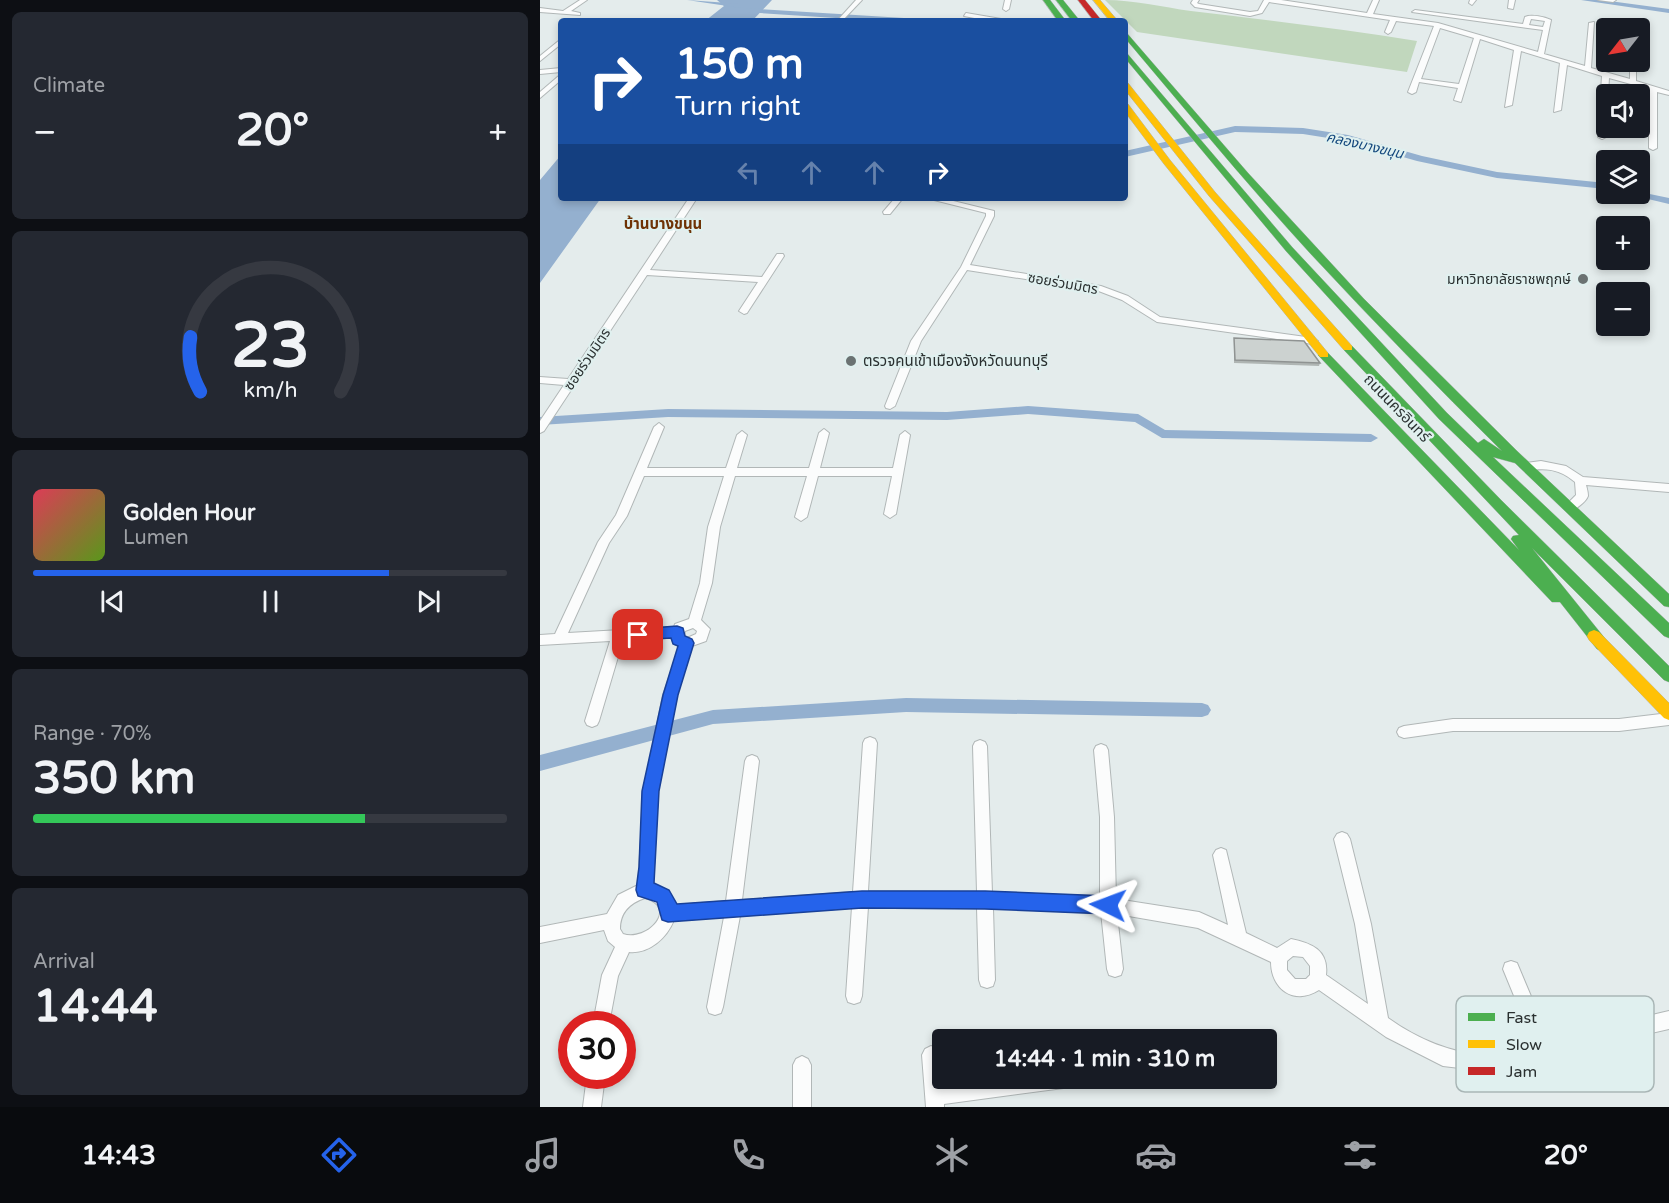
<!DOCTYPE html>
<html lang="en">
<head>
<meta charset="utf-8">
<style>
  :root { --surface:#171b24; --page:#242831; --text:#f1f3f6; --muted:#9ea1a6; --line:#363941; --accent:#2563eb }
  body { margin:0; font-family:"Varela Round","Noto Sans Thai",sans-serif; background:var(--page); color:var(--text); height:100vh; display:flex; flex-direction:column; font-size:22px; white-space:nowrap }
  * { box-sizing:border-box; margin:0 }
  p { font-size:20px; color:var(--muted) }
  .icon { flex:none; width:33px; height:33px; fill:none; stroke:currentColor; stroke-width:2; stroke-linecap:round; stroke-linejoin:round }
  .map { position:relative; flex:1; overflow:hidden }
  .side { display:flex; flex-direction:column; gap:12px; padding:12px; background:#0d0f14; width:540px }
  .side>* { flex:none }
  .hud { position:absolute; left:18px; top:18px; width:570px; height:183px; border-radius:6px; box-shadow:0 3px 9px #0003; background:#1a4fa0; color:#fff; overflow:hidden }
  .needle { width:39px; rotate:239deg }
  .controls { position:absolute; left:1056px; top:18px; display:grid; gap:12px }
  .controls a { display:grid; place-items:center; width:54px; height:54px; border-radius:6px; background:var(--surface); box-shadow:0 3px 9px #0003; font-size:30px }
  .speed { position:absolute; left:18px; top:1011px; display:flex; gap:12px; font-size:30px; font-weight:700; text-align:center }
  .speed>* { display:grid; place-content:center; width:78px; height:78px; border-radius:50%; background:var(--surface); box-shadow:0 3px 9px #0003; line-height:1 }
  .speed .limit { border:9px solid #d22; background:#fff; color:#111 }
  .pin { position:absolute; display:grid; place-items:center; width:51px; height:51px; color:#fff; margin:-26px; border-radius:12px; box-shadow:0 3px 9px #0006 }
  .me { position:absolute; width:66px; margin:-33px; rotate:273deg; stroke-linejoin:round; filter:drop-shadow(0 0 4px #0008) }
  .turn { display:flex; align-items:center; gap:21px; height:126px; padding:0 18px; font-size:27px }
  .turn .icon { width:78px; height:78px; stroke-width:2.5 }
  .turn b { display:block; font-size:42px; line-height:51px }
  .lanes { display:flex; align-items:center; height:57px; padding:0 18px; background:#0003; justify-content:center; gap:30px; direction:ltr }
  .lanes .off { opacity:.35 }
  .big { font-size:45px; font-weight:800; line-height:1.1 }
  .side .widget { flex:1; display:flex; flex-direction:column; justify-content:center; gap:9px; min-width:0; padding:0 21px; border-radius:9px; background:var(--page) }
  .side .dial { align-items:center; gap:0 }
  .dial svg { height:156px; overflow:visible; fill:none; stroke:var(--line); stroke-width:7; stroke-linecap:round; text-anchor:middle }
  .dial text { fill:var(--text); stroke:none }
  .song { display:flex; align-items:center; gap:18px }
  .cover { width:72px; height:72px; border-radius:9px; background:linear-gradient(135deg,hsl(350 70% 55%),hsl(90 70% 35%)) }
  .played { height:6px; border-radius:3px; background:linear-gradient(90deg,var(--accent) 75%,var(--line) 75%) }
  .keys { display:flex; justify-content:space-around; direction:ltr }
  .heat { display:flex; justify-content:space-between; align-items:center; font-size:33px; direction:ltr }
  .charge { height:9px; border-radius:4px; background:linear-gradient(90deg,#34c759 70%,var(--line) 0) }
  .trip { position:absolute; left:392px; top:1029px; width:345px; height:60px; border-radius:6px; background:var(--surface); box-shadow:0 3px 9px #0003; font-weight:800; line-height:60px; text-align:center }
  .tabs { display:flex; height:96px; justify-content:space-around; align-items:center; background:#090b0e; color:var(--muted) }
  .tabs .icon { width:42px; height:42px }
  .tabs .selected { color:var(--accent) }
  .tabs b { font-size:27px; color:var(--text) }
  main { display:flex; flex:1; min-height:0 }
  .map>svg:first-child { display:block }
  .green { fill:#c1d7bd }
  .water { fill:#94b0cf }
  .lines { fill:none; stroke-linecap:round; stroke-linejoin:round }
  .canal { fill:#94b0cf; fill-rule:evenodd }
  .street-casing { stroke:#b1b7b7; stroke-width:2 }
  .fast-casing { stroke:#b1b7b7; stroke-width:1 }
  .slow-casing { stroke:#b1b7b7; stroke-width:1 }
  .jam-casing { stroke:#b1b7b7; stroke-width:1 }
  .street { fill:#fbfcfc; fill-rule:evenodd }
  .fast { fill:#4caf50; fill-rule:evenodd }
  .slow { fill:#ffc107; fill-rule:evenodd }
  .jam { fill:#c62828; fill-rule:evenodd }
  .wall { fill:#afb5b3 }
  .building { fill:#ccd2d0; stroke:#8f9392; stroke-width:1.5 }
  .route { fill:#2563eb; stroke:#184099; stroke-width:1.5 }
  .poi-dot { fill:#6b7272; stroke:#e0f0ef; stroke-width:2 }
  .labels { text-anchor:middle; stroke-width:4.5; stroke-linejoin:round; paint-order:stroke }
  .far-water-label { font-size:14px; font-style:italic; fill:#12467c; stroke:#e0f0ef }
  .far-poi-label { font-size:14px; fill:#2a3030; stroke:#e0f0ef; text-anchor:end }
  .far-street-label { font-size:14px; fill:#2a3030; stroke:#e0f0ef }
  .far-quarter-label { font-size:15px; font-weight:bold; fill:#6e3205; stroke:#e0f0ef }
  .poi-label { font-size:15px; fill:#2a3030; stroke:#e0f0ef; text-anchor:start }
  .street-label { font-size:15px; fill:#2a3030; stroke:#e0f0ef }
  .key { fill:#e0f0ef; stroke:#a9b6b6; stroke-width:1.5 }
  .key-label { font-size:16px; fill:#2a3030 }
</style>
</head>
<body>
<main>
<section class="side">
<div class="widget"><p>Climate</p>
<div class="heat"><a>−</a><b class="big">20°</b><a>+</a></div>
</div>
<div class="widget dial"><svg viewBox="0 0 100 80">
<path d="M14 69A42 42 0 1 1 86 69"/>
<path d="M14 69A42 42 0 0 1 9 41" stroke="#2563eb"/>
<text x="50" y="56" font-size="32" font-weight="700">23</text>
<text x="50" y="72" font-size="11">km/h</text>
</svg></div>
<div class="widget">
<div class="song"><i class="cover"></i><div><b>Golden Hour</b><p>Lumen</p></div></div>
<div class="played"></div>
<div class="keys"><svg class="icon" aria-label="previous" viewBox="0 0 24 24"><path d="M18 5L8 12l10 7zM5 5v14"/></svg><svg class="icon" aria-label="pause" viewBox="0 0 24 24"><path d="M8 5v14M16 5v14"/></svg><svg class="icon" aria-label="next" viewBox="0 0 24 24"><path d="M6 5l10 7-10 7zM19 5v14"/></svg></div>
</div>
<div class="widget"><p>Range · 70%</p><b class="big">350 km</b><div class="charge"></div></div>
<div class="widget"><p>Arrival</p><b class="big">14:44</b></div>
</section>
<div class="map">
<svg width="1129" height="1107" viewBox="0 0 1129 1107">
  <rect width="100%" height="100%" fill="#e4ecec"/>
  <!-- green -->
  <path class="green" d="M565 0C594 0 622 7 651 11 726 20 802 29 877 41L867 72 597 32Z"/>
  <!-- water -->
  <g class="water">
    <path d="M177 0H232L212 21H165L184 6Z"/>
    <path d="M21 155V198H61L0 283V180Z"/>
  </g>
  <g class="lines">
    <!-- canal -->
    <g class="canal">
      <path d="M147 0 202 4 206 6 204 8 364 18 368 20 342 21 203 12 199 10 201 8Z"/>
      <path d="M1041 0H1062L1129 9V13Z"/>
      <path d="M695 126 763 128 808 135 882 156 957 172 1066 183V189L957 178 877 161 807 141 763 134 695 132 585 157V151Z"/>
      <path d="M1100 192 1129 198V204L1087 194Z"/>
      <path d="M488 406 598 414 625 430 831 434 838 438 831 442 622 438 595 422 488 414 407 420 128 417 0 425V417L128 409 407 412Z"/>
      <path d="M366 698 662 703 668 705 671 710 668 715 662 717 366 712 173 724 0 771V755L173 710Z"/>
    </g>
    <defs>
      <g id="street">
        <path d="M40 0H47L31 11 40 13V15L0 12V8L23 11Z"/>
        <path d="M316 0H322L302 21H297Z"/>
        <path d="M465 0H471L469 9 466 11 463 9Z"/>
        <path d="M653 0H659L657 3 659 4 710 12 718 11 724 0H741L827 13 833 0H839L833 14 898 23 998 52 1003 30 872 12 875 10 983 24 985 17C991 14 1005 17 1011 20L1004 54 1045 66 1049 23 1054 22 1051 68 1090 79V62H1096V81L1129 91V95L1117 92V148L1113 150 1109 148V89L1069 78 1068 94H1066V137L1062 139 1058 137 1062 76 1027 65 1021 110 1014 112 1020 63 981 51 972 105 965 107 974 50 940 39 921 102 914 100 918 88 879 82 876 92 872 94 868 92 894 26 856 21 851 32 848 34 845 32 850 20 729 2 722 13 710 16 655 7 651 3ZM991 19 1005 21 1003 27 989 25ZM900 28 934 38 919 84 881 79Z"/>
        <path d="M930 0H936L932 5 929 3Z"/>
        <path d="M969 0H975L973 9 968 8Z"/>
        <path d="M1058 0H1076L1073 2Z"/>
        <path d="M426 13 461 19 464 21H450L424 16Z"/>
        <path d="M319 19 322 20 323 21H316Z"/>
        <path d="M1094 25 1096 26 1097 28H1091Z"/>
        <path d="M21 39V44L0 61V56Z"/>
        <path d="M21 68V72L0 74V70Z"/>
        <path d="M21 74V80L0 98V92Z"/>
        <path d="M149 198H157L110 270 222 277 237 254H243L244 256 207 313 204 314 199 311 218 282 107 275 4 431 0 433V421L24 385 0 383V377L28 379Z"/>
        <path d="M355 198H363L350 214H344L343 212Z"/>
        <path d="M386 198H401L454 211V216L430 265 561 286 588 296 620 317 773 338 778 341 773 344 617 322 582 300 556 290 427 270 381 341 355 406 350 409 346 408 345 406 371 341 421 267 446 216V213Z"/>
        <path d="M119 423 124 427 107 468H186L197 435 202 431 207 435 197 468H269L279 433 284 429 289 433 280 468H353L360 435 365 431 370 435 356 514 350 518 344 514 352 476H278L267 517 261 521 255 517 267 476H195L180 527 172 583 161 620 170 629 166 641 152 646 137 695 118 791 113 885C125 888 132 893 135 905L186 901 205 761 207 757 212 755 217 757 219 761 202 900 313 892 323 743 325 739 330 737 335 739 337 743 328 891 437 892 433 746 435 742 440 740 445 742 447 746 452 893 560 897V817L554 750 556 746 561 744 566 746 568 750 574 817 576 899 659 912 688 925 673 855 676 850 681 848 686 850 706 933 737 948 751 939C771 943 789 950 786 975L828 1004 815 924 794 839 797 834 802 832 807 834 810 839 831 924 848 1018C873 1036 915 1057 947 1053 963 1051 978 1046 993 1042L963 969 965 963 971 961 977 963 1009 1039 1129 1011V1029L945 1071 903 1066 897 1063 846 1037 779 990C754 1006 731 989 731 962L658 928 577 914 583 969 581 975 575 977 569 975 567 969 561 912 453 908 455 980 453 986 447 988 441 986 439 980 437 908 328 907 322 996 320 1002 314 1004 308 1002 306 996 312 907 200 916 183 1007 181 1013 175 1015 169 1013 167 1007 184 917 134 920C127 938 109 954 89 952L78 976 69 1024H53L62 975 75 947 68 941 64 930 0 943V927L67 914 78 895 98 885 104 791 123 695 140 646 134 644 131 637 83 640 59 721 57 725 52 727 47 725 45 721 70 641 0 645V635L15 634 58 542 76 515 114 427ZM104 476H184L168 527 160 583 149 619 135 624 134 627 28 633 69 543 87 516ZM153 628 157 631 156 634 147 638 144 636 145 631ZM105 898C139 907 108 942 83 934L80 929C80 912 90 903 105 898ZM753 956 763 957 770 966V975L766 979H755L747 970V961Z"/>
        <path d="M1001 461 1026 466 1043 477 1129 484V492L1046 485C1047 489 1048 492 1048 496 1046 502 1035 510 1029 512L1023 508 1036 495 1035 482C1020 469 1005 467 986 471L980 467 986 463Z"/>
        <path d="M1129 713V725L1079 731H913L864 738 859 736 857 732 859 728 864 726 913 719H1079Z"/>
        <path d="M391 1046 397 1049 400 1055 402 1086 460 1078H540L537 1084 531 1087 404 1104V1107H386L382 1055 385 1049Z"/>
        <path d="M262 1056 268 1059 271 1065V1107H253V1065L256 1059Z"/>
        <path d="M47 1076H65L61 1107H43Z"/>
      </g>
      <g id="fast">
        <path d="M503 0H510L526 21H518Z"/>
        <path d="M516 0H523L540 21H532Z"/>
        <path d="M585 31 708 173 824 299 977 451 1129 594V607L1124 606 975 463 953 457 1129 623V638L1124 636 899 419 746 251 585 58V51L752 247 907 413 938 443 944 439 962 451C896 386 832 320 769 252 705 182 646 110 585 38Z"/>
        <path d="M808 345 812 346 961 500 1129 666V682L1124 680 992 548 1067 641 1069 645 1067 649 1062 651 1057 649 1020 602H1012L778 355 784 352 788 353 979 550 971 539 973 536 979 535 804 350V346Z"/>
      </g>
      <g id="slow">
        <path d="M553 0H560L578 21H570Z"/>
        <path d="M585 83H588L675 192 812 346V350H804L669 196 585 90Z"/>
        <path d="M585 104H588L630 160 788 353V357H780L624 164 585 112Z"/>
        <path d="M1054 630 1059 632 1129 703V720L1124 718 1049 640 1047 636 1049 632Z"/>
      </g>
      <path id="jam" d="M538 0H545L562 21H554Z"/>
    </defs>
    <!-- street casing -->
    <use href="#street" class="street-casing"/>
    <!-- fast casing -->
    <use href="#fast" class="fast-casing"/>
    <!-- slow casing -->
    <use href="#slow" class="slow-casing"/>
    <!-- jam casing -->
    <use href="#jam" class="jam-casing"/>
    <!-- street -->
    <use href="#street" class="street"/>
    <!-- fast -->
    <use href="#fast" class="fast"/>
    <!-- slow -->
    <use href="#slow" class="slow"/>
    <!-- jam -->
    <use href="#jam" class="jam"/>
  </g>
  <!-- wall -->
  <path class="wall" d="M694 338 780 363 779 366 694 363Z"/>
  <!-- building -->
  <path class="building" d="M694 338 764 341 780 363 695 360Z"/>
  <!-- route -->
  <path class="route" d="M137 626 143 628 145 636 152 639 154 643 138 695 119 791 114 883 129 890 137 904 322 891H445L568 896 574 899 577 905 574 911 568 914 445 909 322 908 128 922 122 920 117 902 98 896 96 890 99 867 102 791 123 695 138 646 133 644 131 638 98 640 93 639 91 635 93 631 98 629Z"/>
  <!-- markers -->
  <g class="poi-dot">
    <circle cx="1043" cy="279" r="6"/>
    <circle cx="311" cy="361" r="6"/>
  </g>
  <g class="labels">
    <!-- far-water labels -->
    <g class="far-water-label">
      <text transform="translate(825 145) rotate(13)" y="5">คลองบางขนุน</text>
    </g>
    <!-- far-poi labels -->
    <g class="far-poi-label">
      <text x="1031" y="284">มหาวิทยาลัยราชพฤกษ์</text>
    </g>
    <!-- far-street labels -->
    <g class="far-street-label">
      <text transform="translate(523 283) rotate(10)" y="5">ซอยร่วมมิตร</text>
      <text transform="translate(47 359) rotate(-56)" y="5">ซอยร่วมมิตร</text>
    </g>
    <!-- far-quarter labels -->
    <g class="far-quarter-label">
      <text x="123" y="229">บ้านบางขนุน</text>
    </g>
    <!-- poi labels -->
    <g class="poi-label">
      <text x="323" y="366">ตรวจคนเข้าเมืองจังหวัดนนทบุรี</text>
    </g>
    <!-- street labels -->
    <g class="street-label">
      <text transform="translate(857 408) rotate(46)" y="5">ถนนนครอินทร์</text>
    </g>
  </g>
  <!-- legend -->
  <rect x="916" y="996" width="198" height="96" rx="9" class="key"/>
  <rect x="928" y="1013" width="27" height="8" fill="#4caf50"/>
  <rect x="928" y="1040" width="27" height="8" fill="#ffc107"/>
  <rect x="928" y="1067" width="27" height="8" fill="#c62828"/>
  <g class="key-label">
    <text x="966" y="1023">Fast</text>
    <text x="966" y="1050">Slow</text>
    <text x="966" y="1077">Jam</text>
  </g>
</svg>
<div class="controls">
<a><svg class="needle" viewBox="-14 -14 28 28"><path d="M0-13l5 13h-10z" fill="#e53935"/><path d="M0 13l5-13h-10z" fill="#9ea1a6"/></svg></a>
<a><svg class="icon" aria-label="sound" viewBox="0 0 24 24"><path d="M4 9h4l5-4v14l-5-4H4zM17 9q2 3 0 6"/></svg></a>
<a><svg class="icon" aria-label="layers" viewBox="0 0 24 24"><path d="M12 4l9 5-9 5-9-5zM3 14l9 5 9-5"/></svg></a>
<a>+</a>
<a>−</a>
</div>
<div class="speed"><div class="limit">30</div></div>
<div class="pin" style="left:98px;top:635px;background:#d93025"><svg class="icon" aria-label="arrive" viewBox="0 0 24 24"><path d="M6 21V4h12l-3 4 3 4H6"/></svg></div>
<svg class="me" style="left:568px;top:905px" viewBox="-20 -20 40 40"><path d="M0-17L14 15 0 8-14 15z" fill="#2563eb" stroke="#fff" stroke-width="4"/></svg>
<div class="trip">14:44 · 1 min · 310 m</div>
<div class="hud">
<div class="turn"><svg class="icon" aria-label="right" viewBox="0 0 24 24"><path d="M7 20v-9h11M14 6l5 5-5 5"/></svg><div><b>150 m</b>Turn right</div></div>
<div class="lanes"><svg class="icon off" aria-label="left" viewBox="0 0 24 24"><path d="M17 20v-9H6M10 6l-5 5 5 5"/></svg><svg class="icon off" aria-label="ahead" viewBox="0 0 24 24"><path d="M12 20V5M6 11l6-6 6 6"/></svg><svg class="icon off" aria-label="ahead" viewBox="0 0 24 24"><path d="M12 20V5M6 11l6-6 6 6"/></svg><svg class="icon" aria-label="right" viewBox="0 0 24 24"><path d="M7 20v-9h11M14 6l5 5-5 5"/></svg></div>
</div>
</div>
</main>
<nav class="tabs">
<b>14:43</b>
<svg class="icon selected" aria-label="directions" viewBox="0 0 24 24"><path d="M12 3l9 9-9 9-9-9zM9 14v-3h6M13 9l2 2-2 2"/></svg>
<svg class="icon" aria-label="music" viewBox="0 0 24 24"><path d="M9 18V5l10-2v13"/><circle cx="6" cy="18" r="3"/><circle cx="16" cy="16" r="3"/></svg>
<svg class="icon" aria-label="phone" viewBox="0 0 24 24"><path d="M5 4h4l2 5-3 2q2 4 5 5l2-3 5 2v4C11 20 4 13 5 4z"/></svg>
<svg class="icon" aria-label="climate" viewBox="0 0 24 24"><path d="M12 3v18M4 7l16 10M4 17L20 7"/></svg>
<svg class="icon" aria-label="car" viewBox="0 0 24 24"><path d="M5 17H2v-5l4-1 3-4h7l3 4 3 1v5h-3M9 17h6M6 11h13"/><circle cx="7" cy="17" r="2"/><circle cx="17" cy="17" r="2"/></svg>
<svg class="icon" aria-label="filters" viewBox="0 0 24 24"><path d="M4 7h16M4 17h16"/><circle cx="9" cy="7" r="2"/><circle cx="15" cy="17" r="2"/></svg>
<b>20°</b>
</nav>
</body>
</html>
